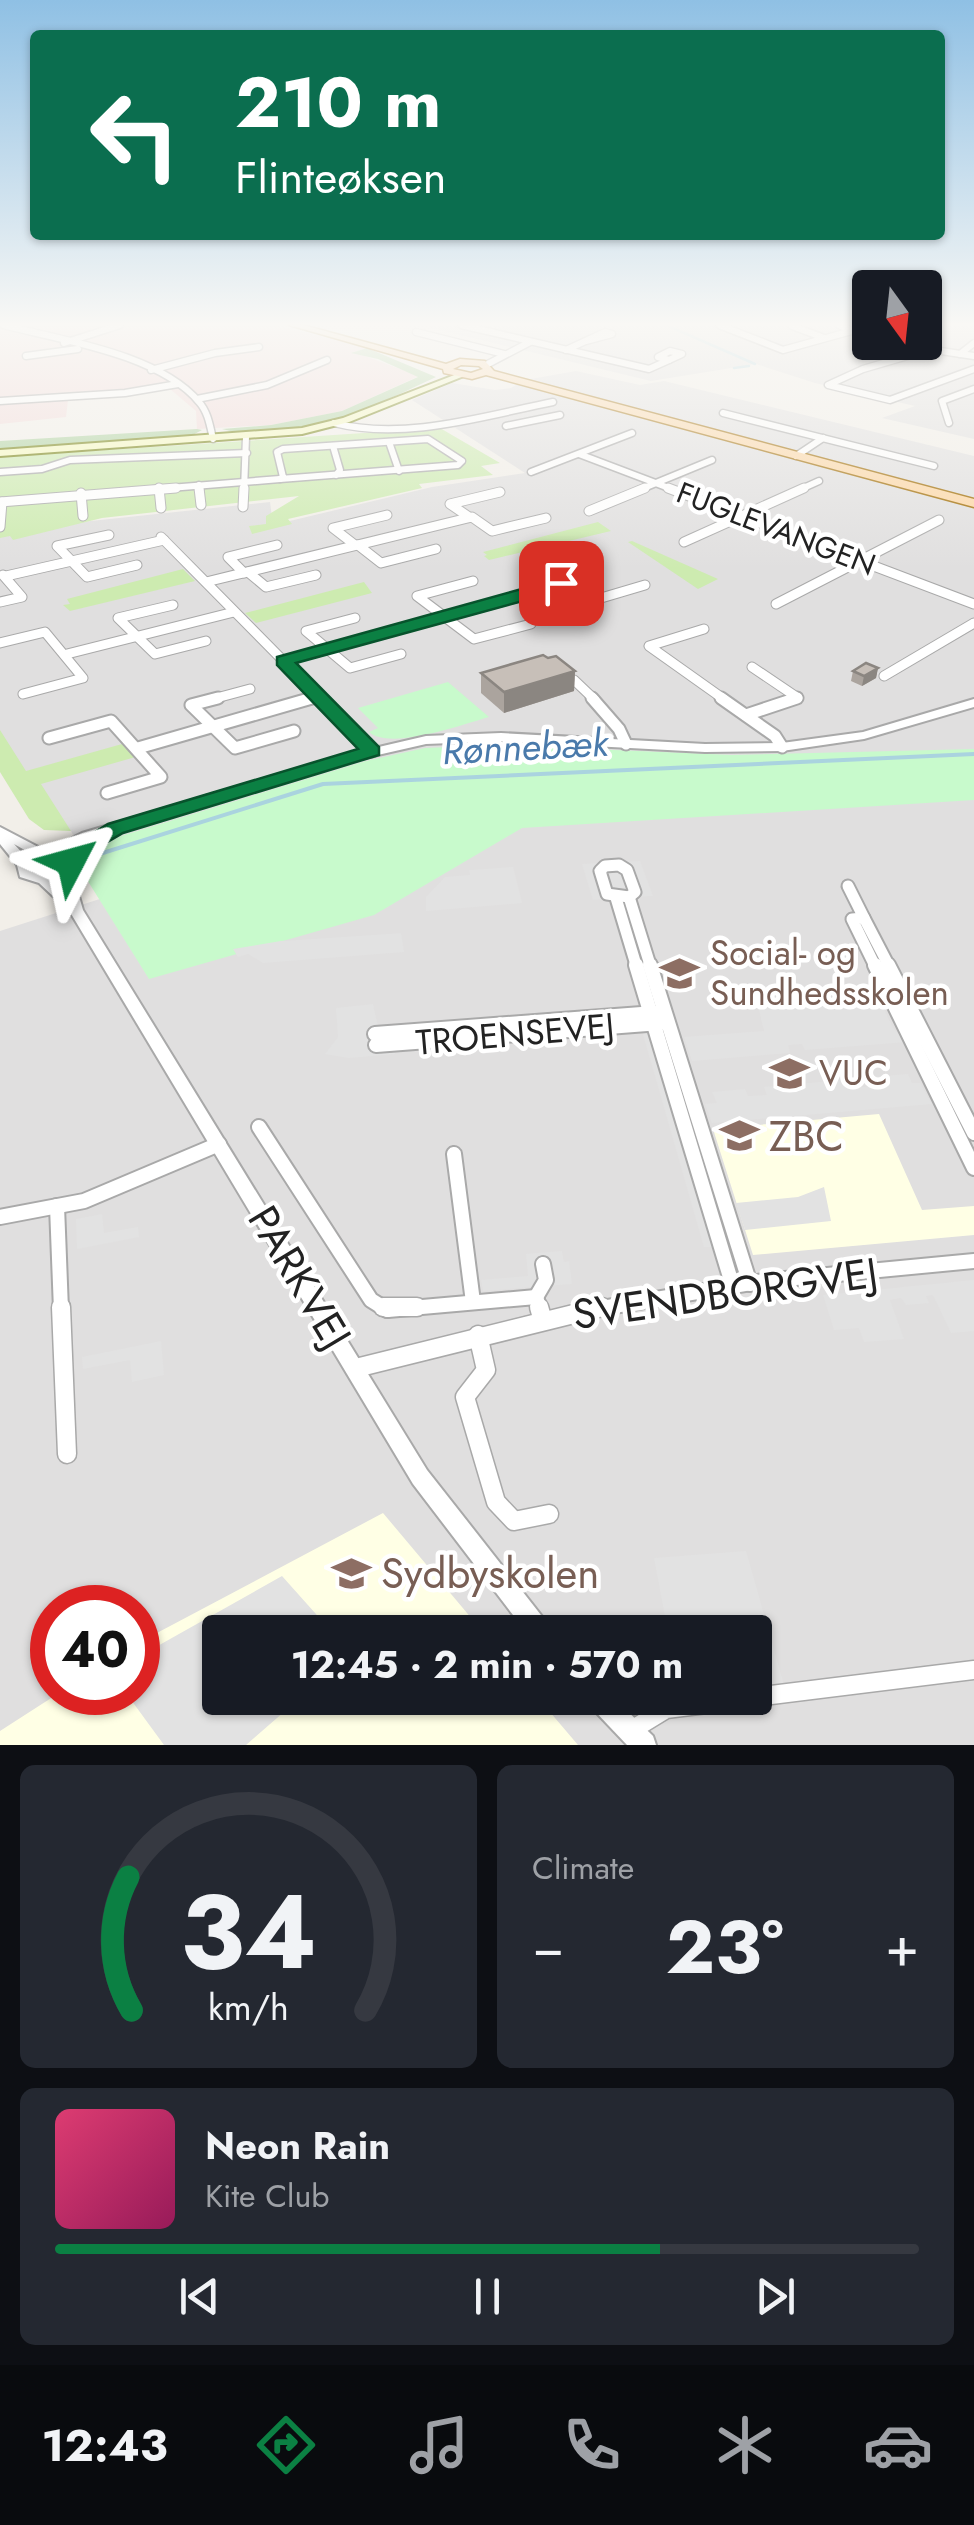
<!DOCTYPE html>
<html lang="en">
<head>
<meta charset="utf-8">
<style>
  :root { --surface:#171b24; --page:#242831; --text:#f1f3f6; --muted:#9ea1a6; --line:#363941; --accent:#0b8043 }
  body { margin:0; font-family:Jost,sans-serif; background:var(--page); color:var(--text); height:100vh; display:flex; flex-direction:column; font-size:38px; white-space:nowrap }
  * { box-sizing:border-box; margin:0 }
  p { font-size:32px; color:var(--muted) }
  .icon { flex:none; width:55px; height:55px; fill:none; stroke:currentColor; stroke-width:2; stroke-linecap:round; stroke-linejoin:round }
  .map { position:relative; height:1745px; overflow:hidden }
  .drawer { display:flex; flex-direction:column; gap:20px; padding:20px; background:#0d0f14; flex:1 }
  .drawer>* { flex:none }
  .hud { position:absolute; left:30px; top:30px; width:915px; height:210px; border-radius:10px; box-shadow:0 2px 8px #0004; background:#0b6e4f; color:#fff; overflow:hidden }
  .needle { width:65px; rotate:165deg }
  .buttons { position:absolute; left:852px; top:270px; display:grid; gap:20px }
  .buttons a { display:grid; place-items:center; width:90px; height:90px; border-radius:10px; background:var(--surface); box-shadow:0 2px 8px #0004; font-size:50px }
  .speed { position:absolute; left:30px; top:1585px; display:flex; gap:20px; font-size:50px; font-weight:700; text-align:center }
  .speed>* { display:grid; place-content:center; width:130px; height:130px; border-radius:50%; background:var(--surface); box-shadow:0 2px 8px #0004; line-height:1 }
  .speed .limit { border:15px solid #d22; background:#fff; color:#111 }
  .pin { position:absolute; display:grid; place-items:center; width:85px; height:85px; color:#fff; margin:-42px; border-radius:20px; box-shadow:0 5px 15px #0006 }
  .me { position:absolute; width:110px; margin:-55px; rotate:51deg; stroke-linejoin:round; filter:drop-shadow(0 0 8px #0008) }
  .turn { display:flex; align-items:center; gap:35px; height:210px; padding:0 40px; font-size:45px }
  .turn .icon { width:130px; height:130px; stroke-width:2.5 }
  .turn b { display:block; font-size:70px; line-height:85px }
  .big { font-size:75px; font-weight:700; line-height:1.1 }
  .drawer .tile { flex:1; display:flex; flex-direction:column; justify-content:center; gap:15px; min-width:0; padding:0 35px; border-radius:15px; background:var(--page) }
  .drawer .dial { align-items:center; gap:0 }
  .dial svg { height:260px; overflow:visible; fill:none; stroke:var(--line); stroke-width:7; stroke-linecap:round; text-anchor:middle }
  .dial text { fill:var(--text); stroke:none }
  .song { display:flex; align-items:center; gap:30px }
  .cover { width:120px; height:120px; border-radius:15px; background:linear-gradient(135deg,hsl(340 70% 55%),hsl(330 70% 35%)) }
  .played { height:10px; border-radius:5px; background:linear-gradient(90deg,var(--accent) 70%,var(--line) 70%) }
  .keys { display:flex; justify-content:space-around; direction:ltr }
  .heat { display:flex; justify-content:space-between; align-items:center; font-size:55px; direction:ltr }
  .drawer .tiles { flex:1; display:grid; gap:20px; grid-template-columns:1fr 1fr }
  .tile:last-child { grid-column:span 2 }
  .trip { position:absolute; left:202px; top:1615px; width:570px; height:100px; border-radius:10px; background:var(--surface); box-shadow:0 2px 8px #0004; font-weight:700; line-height:100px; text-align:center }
  .tabs { display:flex; height:160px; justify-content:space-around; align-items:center; background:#090b0e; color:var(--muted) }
  .tabs .icon { width:70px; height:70px }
  .tabs .on { color:var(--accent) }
  .tabs b { font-size:45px; color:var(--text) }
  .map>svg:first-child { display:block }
  .residential { fill:#e0dfdf; fill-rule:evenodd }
  .commercial { fill:#f2dad9 }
  .education { fill:#ffffe5 }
  .grass { fill:#cdebb0 }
  .forest { fill:#add19e }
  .park { fill:#c8facc }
  .parking { fill:#e2e2e2 }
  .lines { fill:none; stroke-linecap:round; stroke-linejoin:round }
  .stream-far1 { stroke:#aad3df; stroke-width:2.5 }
  .stream { stroke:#aad3df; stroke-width:4 }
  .minor-far4-casing { stroke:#a9a9a9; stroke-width:9 }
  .minor-far3-casing { stroke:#a9a9a9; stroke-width:11 }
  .minor-far2-casing { stroke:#a9a9a9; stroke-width:15 }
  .minor-far1-casing { stroke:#a9a9a9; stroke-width:18 }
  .minor-casing { stroke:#a9a9a9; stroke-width:21 }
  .tertiary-casing { stroke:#a9a9a9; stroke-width:4 }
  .secondary-casing { stroke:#707d05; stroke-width:4 }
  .primary-casing { stroke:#a06b00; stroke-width:3 }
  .minor-far4 { stroke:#fff; stroke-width:6 }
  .minor-far3 { stroke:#fff; stroke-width:9 }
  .minor-far2 { stroke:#fff; stroke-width:11 }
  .minor-far1 { stroke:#fff; stroke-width:14 }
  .minor { stroke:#fff; stroke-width:18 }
  .tertiary { fill:#fff; fill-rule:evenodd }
  .secondary { fill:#f7fabf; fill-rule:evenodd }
  .primary { fill:#fcd6a4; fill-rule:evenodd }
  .wall { fill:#aba49e }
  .shaded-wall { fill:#8b8681 }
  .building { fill:#c7bfb8; stroke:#8b8681; stroke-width:2.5 }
  .route { fill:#0b8043; stroke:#07532c; stroke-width:2.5 }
  .labels { text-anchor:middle; stroke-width:9; stroke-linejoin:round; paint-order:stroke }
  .far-street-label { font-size:30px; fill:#222; stroke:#fff }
  .education-label { font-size:35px; fill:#785e54; stroke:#fff; text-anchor:start }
  .street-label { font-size:35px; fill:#222; stroke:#fff }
  .water-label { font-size:38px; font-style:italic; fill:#4a7aab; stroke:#fff }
  .near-education-label { font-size:42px; fill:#785e54; stroke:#fff; text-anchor:start }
  .near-street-label { font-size:42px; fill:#222; stroke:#fff }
</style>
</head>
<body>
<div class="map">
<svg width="974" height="1745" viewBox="0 0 974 1745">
  <rect width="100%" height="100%" fill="#f2efe9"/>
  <!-- residential -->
  <g class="residential">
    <path d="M419 325H870V342H925V325H974V439L882 418 915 406 815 383 756 364 651 381Z"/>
    <path d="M576 371 640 385 664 381 974 456V1745H0V931L106 897 71 831 50 824 0 747V536L53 525 270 502 273 525 432 487 525 473 412 400 452 383 495 390 511 388 525 380ZM52 1608H138V1692H52ZM220 1632H755V1698H220Z"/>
  </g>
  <!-- commercial -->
  <path class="commercial" d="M0 325H275L367 348 354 352 419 376 342 411 271 425 197 429 196 411 170 389 68 400 66 417 0 424Z"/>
  <!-- education -->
  <g class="education">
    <path d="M879 1114 922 1210 974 1206V1235L753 1255 713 1129Z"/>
    <path d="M383 1513 483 1632H220V1698H538L578 1745H0V1731L59 1693 138 1692V1643Z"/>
  </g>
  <!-- grass -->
  <g class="grass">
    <path d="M440 428 500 463 481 466 493 475 419 484 422 488 288 519 292 524 252 534 249 526 266 524V516L299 496 102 518 13 540 10 536 0 538V457Z"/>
    <path d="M598 522 611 531 489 560 484 556 487 555 483 552Z"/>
    <path d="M632 541 718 579 698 589 628 542Z"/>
    <path d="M183 569 195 581 70 611 63 605 70 604 67 599Z"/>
    <path d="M364 582 372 593 256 623 245 613Z"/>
    <path d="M0 730 26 771 122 744 139 756 41 784 71 831 44 830 29 819 0 772Z"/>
  </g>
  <!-- forest -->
  <g class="forest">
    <path d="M367 348 436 377C371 407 295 448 222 429L271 425 342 411 418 377 378 359 351 353Z"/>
    <path d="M197 429 202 430 187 438 0 451V441Z"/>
  </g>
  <!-- park -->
  <g class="park">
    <path d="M448 682 489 717C464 724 390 751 369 732L378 728 358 708Z"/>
    <path d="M494 745 732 755 974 749V800L522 828 374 915 149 979 84 875 93 852 121 836 366 761 425 748Z"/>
  </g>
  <!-- parking -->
  <g class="parking">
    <path d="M640 861 653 896 593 900 582 864Z"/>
    <path d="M513 867 522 903 426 911V897L445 877 470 875 469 870Z"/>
    <path d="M401 933 404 952 263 963 248 954 238 957 233 949 281 941Z"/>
    <path d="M878 997 893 1028 907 1042 805 1050 802 1044 788 1045 790 1053 692 1061 684 1037 764 1031 758 1006Z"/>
    <path d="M373 1004 380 1035 395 1037V1054L349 1058 325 1054 338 1037 336 1008Z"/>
    <path d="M650 1026 715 1247H704L641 1027Z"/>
    <path d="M908 1074 912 1083H920L932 1104 712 1123 705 1104 717 1103 712 1092 745 1089 748 1096 767 1095 764 1087 855 1079 859 1087 874 1086 872 1077Z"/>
    <path d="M824 1187 831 1221 745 1230 736 1203 798 1197Z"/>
    <path d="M102 1214 104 1233 138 1227 139 1237 77 1249 76 1219Z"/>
    <path d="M562 1251 564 1262 569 1261 572 1284 483 1291 481 1280 528 1276 526 1254Z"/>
    <path d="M974 1280V1331L951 1333 933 1295 926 1296 929 1303 906 1305 901 1298 890 1300 904 1339 864 1342 859 1328 834 1330 823 1295Z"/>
    <path d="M161 1341 164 1375 132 1382 130 1360 83 1369 82 1357Z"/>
    <path d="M746 1551 784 1685 755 1688V1632H668L654 1558Z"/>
    <path d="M282 1576 332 1632H220V1698H300L246 1745H164L126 1693 138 1692V1657Z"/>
  </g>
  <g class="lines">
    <!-- stream-far1 -->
    <g class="stream-far1">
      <path d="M666 325 755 364"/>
      <path d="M734 368 749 366"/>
    </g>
    <!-- stream -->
    <path class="stream" d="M90 857 323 784 974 754"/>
    <defs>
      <g id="minor-far4">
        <path d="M3 325C61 340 159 354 199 402 208 412 210 426 213 439"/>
        <path d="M461 325 649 369 669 360"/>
        <path d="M719 325 783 350 855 330"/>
        <path d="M839 325 870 338"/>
        <path d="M792 326 824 338"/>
        <path d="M416 332 504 354"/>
        <path d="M882 342 974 356"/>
        <path d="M64 343 120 325"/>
        <path d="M566 350 605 332 612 334 586 341"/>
        <path d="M928 350 863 369 828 385 890 400 974 369"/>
        <path d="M670 351 682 354 669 360 658 357Z"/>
        <path d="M960 354 974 343"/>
        <path d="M26 356 78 349"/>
        <path d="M486 365 530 342"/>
        <path d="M151 370 215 353 259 347"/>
        <path d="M197 399 267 385 327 360"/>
        <path d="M0 401 125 393 178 384"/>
        <path d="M723 413 934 466"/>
        <path d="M334 423C405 441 483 416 553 402"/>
        <path d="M949 423 942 401 974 389"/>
        <path d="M506 426 560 415"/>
        <path d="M428 439 462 461 458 465 280 479 283 477 277 452 283 449Z"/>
        <path d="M389 442 399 471"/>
        <path d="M333 446 340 470 336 475"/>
        <path d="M579 454 674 490"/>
        <path d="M796 456 823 438"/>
        <path d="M0 472 42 469 70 460 247 453"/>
        <path d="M531 472 632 433"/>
        <path d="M199 485 200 490"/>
        <path d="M145 490 280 479"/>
        <path d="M244 490 246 437"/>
        <path d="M639 490 712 460"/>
        <path d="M799 490 819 481"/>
      </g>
      <g id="minor-far3">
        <path d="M159 488 161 508"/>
        <path d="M199 488 201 505"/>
        <path d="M668 488 974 604"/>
        <path d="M81 493 83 516"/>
        <path d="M0 502 176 488"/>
        <path d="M243 507 244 488"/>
        <path d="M589 511 645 488"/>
        <path d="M469 517 450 504 500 492"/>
        <path d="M0 527 2 502"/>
        <path d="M109 535 57 546 87 577 137 565"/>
        <path d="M161 537 322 700"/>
        <path d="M684 542 804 488"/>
        <path d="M355 545 333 528 387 515"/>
        <path d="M358 545 381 563 436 549"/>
        <path d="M248 572 266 587 316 575"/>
        <path d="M244 573 228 557 277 545"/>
        <path d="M6 576 164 540"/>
        <path d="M473 581 417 596 474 639 531 624"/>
        <path d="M206 582 472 517 492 531 546 518"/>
        <path d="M564 585 542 569 594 555"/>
        <path d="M0 602 22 597 3 575"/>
        <path d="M776 604 939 520"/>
        <path d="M173 605 118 618 155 654 206 641"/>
        <path d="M355 618 306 631 350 668 401 654"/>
        <path d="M704 629 649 646 725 700"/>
        <path d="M0 643 45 632 83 678 23 694"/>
        <path d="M67 654 234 612"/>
        <path d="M283 661 564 585 591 601 645 585"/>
        <path d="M752 667 798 698 791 700"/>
        <path d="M884 676 974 623"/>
        <path d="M574 680 595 700"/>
        <path d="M209 700 250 689"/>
        <path d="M304 700 318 696"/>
      </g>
      <g id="minor-far2">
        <path d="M218 698 191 705 235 748 294 731"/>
        <path d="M319 698 372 751"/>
        <path d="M592 698 619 729 626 744"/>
        <path d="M721 698 775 736 782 747"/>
        <path d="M746 715 797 698"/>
        <path d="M49 738 111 721 161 777 107 793"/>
        <path d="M138 748 312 698"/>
        <path d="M619 865 627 870 635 892 629 897 607 894 600 871 605 866Z"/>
        <path d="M848 886 864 918 852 919 876 968"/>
        <path d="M629 897 651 968"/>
        <path d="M616 898 637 968"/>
        <path d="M864 918 890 968"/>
      </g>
      <g id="minor-far1">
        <path d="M636 965 733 1287"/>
        <path d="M650 965 750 1284"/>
        <path d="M875 965 974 1168"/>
        <path d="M888 965 974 1133"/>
        <path d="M375 1034 655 1013"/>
        <path d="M376 1045 660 1023"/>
        <path d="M259 1127 371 1300 387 1310"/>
        <path d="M454 1154 473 1302"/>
        <path d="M57 1206 61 1310"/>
        <path d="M0 1217 84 1201 219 1144"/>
        <path d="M536 1297 546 1280 543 1264"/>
        <path d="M388 1310 536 1297 540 1310"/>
        <path d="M590 1310 764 1281 974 1261"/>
      </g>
      <g id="minor">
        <path d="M61 1307 67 1454"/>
        <path d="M383 1307H417"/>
        <path d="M539 1307 543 1321"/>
        <path d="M478 1335 486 1370 465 1397 496 1502 514 1521 549 1514"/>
        <path d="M356 1368 602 1307"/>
        <path d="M755 1697 974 1670"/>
        <path d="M630 1731 666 1709 755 1698"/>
      </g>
      <g id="tertiary">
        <path d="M974 699V707L864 739 782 751 705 752 501 741 426 744 347 762 92 839 68 851 78 862 72 872 83 910 427 1470 548 1624 551 1632H526L413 1484 70 912 39 883 20 877 17 865 0 844V827L42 849 53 848 82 833 340 756 426 736 501 733 705 744 782 743 863 732ZM14 844 30 853 25 856ZM48 856 60 857 64 862C57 874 45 878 32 872L31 865Z"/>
        <path d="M586 1698H614L653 1736 656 1745H627L590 1706Z"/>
      </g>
      <path id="secondary" d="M457 374 464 376 349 422 302 434 0 456V450L302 428 343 418Z"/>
      <path id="primary" d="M289 325H303L446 364 460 359 485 361 494 371 974 499V507L486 375 472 379 444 373 443 369ZM461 365 479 366 483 369 471 373 453 369Z"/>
    </defs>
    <!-- minor-far4 casing -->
    <use href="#minor-far4" class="minor-far4-casing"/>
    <!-- minor-far3 casing -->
    <use href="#minor-far3" class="minor-far3-casing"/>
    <!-- minor-far2 casing -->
    <use href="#minor-far2" class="minor-far2-casing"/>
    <!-- minor-far1 casing -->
    <use href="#minor-far1" class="minor-far1-casing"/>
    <!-- minor casing -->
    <use href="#minor" class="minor-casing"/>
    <!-- tertiary casing -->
    <use href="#tertiary" class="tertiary-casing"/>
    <!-- secondary casing -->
    <use href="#secondary" class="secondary-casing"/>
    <!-- primary casing -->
    <use href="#primary" class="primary-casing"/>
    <!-- minor-far4 -->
    <use href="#minor-far4" class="minor-far4"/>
    <!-- minor-far3 -->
    <use href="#minor-far3" class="minor-far3"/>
    <!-- minor-far2 -->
    <use href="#minor-far2" class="minor-far2"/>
    <!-- minor-far1 -->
    <use href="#minor-far1" class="minor-far1"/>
    <!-- minor -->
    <use href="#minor" class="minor"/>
    <!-- tertiary -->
    <use href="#tertiary" class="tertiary"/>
    <!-- secondary -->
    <use href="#secondary" class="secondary"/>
    <!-- primary -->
    <use href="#primary" class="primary"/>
  </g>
  <!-- wall -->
  <g class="wall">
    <path d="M878 668 876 678 862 686 851 681 853 671Z"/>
    <path d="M575 671 574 691 504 713 481 693V673Z"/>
  </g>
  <!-- shaded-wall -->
  <g class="shaded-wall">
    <path d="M878 668 876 678 862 686 864 676Z"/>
    <path d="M575 671 574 691 504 713V692Z"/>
  </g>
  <!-- building -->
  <g class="building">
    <path d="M543 655 548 658 556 656 575 671 504 692 481 673Z"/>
    <path d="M866 663 878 668 864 676 853 671Z"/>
  </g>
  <!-- sky -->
  <linearGradient id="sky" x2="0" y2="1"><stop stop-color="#8fc0e4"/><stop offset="0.57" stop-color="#f9f8f5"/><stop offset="1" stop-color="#f9f8f5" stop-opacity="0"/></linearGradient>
  <rect width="974" height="569" fill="url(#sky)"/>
  <!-- route -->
  <path class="route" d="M561 578 570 581V588L296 663 379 747V755L123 833 80 858 79 866H63L56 856 108 824 358 749 277 665V657Z"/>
  <!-- icons -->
  <defs>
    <symbol id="school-bare" viewBox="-9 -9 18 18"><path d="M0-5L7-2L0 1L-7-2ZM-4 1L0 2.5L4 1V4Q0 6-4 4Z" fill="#8d6e63" stroke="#fff" stroke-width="2.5" paint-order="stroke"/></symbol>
    <symbol id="university-bare" viewBox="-9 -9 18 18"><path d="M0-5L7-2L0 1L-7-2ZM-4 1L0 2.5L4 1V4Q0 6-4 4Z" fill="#8d6e63" stroke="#fff" stroke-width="2.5" paint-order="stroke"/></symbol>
  </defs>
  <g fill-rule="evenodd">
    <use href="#school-bare" x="652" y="946" width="55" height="55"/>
    <use href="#school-bare" x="762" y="1046" width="55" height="55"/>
    <use href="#university-bare" x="712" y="1108" width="55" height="55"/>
    <use href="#school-bare" x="324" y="1546" width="55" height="55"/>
  </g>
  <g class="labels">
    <!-- far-street labels -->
    <g class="far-street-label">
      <text transform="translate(776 529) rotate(21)" y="10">FUGLEVANGEN</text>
    </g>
    <!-- education labels -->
    <g class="education-label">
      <text x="710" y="965">Social- og<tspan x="710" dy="40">Sundhedsskolen</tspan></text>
      <text x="819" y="1085">VUC</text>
    </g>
    <!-- street labels -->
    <g class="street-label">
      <text transform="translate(515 1034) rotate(-5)" y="12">TROENSEVEJ</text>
    </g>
    <!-- water labels -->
    <g class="water-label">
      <text transform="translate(525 747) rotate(-3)" y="13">Rønnebæk</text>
    </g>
    <!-- near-education labels -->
    <g class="near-education-label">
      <text x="769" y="1151">ZBC</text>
      <text x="381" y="1588">Sydbyskolen</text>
    </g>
    <!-- near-street labels -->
    <g class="near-street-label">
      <text transform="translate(300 1277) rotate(59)" y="15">PARKVEJ</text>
      <text transform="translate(725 1293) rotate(-8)" y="15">SVENDBORGVEJ</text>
    </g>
  </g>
</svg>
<div class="buttons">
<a><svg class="needle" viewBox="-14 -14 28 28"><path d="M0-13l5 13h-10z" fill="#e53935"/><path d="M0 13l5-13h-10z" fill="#9ea1a6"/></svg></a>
</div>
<div class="speed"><div class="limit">40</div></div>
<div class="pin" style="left:561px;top:583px;background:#d93025"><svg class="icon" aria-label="arrive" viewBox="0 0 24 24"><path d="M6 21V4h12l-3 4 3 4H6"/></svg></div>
<svg class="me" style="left:71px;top:862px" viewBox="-20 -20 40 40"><path d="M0-17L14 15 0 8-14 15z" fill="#0b8043" stroke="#fff" stroke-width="4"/></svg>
<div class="trip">12:45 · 2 min · 570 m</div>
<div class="hud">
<div class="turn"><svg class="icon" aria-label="left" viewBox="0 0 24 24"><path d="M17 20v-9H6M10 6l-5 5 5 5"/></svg><div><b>210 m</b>Flinteøksen</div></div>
</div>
</div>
<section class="drawer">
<div class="tiles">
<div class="tile dial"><svg viewBox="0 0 100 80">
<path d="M14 69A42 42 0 1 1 86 69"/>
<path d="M14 69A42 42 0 0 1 13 28" stroke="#0b8043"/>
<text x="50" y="56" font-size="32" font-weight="700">34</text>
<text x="50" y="72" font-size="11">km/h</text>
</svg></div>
<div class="tile"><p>Climate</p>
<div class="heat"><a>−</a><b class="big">23°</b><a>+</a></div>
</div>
<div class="tile">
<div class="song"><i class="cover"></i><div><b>Neon Rain</b><p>Kite Club</p></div></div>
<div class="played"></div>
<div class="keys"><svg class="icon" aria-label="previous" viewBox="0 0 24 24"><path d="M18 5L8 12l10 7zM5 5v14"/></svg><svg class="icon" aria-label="pause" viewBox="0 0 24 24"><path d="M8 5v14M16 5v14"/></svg><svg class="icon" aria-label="next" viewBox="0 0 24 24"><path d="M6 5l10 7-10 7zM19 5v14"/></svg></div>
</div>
</div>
</section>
<nav class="tabs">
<b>12:43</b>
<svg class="icon on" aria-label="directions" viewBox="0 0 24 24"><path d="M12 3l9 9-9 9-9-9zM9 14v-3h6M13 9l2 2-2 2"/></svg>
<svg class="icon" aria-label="music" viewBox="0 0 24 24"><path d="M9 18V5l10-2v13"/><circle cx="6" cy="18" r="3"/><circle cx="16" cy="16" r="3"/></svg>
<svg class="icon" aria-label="phone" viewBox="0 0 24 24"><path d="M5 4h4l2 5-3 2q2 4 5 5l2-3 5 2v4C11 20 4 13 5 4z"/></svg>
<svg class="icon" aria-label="climate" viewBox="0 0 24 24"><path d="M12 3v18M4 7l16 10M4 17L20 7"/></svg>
<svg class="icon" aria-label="car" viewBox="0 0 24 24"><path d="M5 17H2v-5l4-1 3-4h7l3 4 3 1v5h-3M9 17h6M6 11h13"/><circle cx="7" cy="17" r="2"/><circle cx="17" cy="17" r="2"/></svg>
</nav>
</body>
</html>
